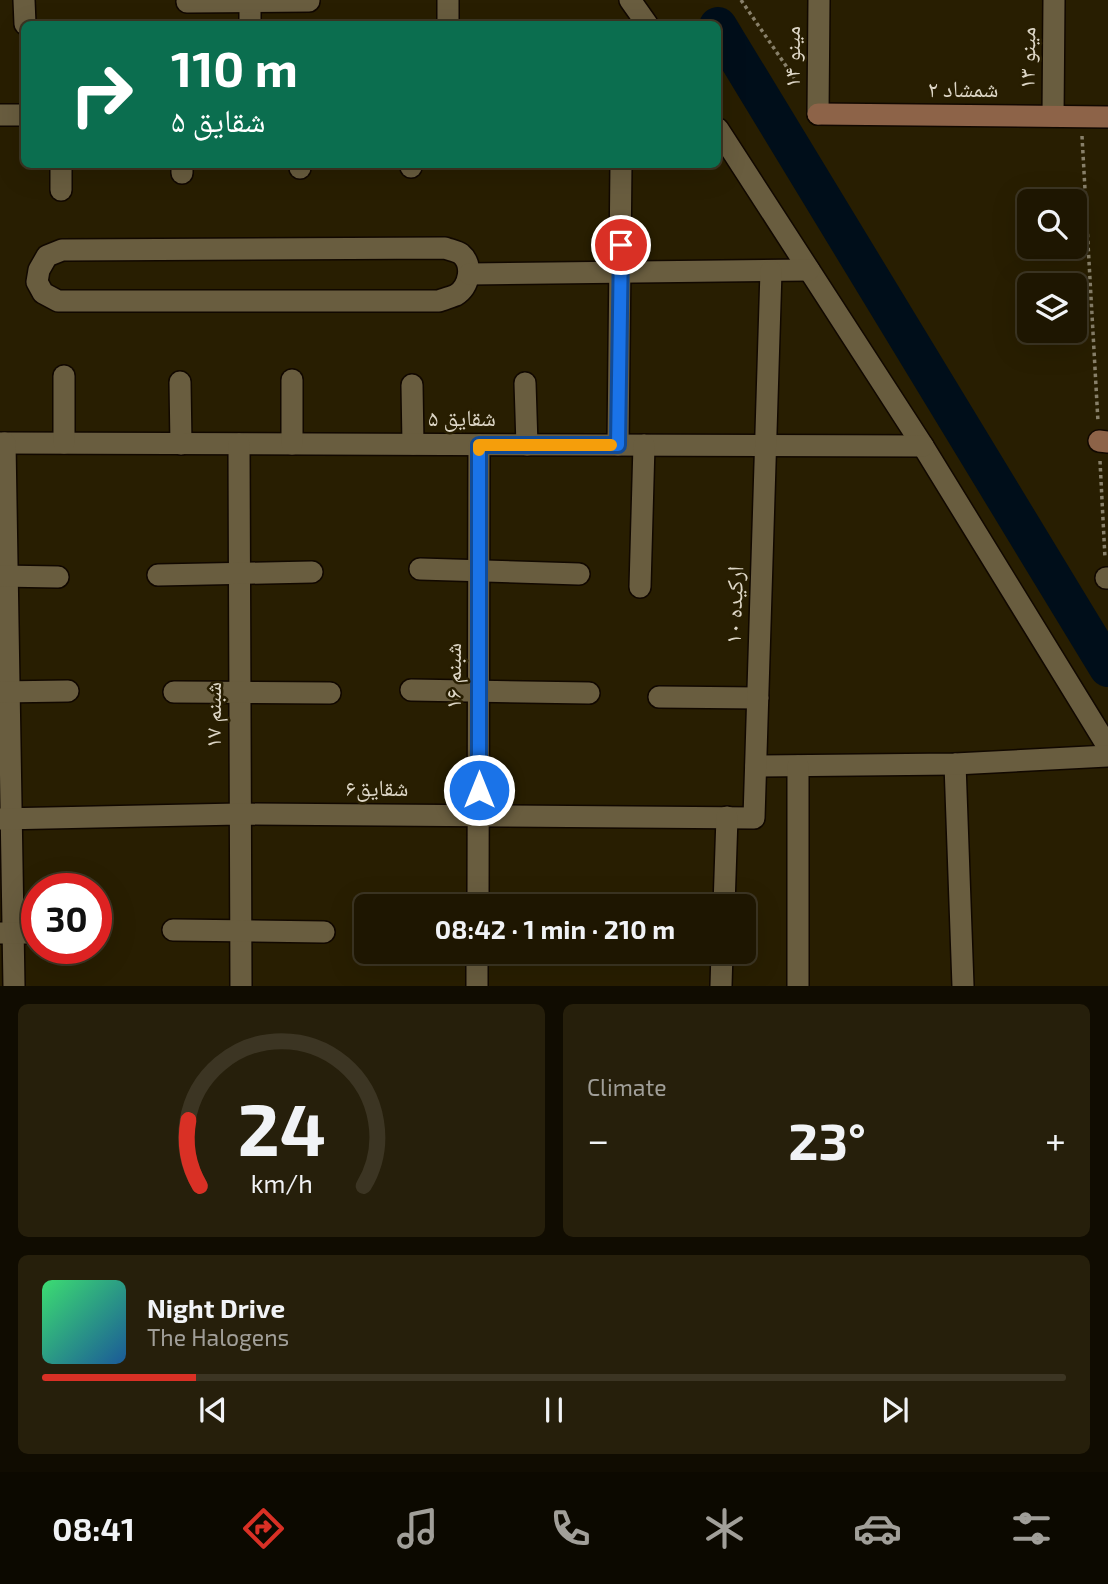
<!DOCTYPE html>
<html lang="en">
<head>
<meta charset="utf-8">
<style>
  :root { --surface:#1e1601; --page:#261f0b; --text:#f1f3f6; --muted:#a19f99; --line:#3c3523; --accent:#d93025 }
  body { margin:0; font-family:"Exo 2","Noto Naskh Arabic",sans-serif; background:var(--page); color:var(--text); height:100vh; display:flex; flex-direction:column; font-size:26px; white-space:nowrap }
  * { box-sizing:border-box; margin:0 }
  p { font-size:23px; color:var(--muted) }
  .icon { flex:none; width:38px; height:38px; fill:none; stroke:currentColor; stroke-width:2; stroke-linecap:round; stroke-linejoin:round }
  .map { position:relative; height:986px; overflow:hidden }
  .panel { display:flex; flex-direction:column; gap:18px; padding:18px; background:#100c01; flex:1 }
  .panel>* { flex:none }
  .hud { position:absolute; left:21px; top:21px; width:700px; height:147px; border-radius:10px; box-shadow:0 7px 28px #0002,0 0 0 2px var(--line); background:#0b6e4f; color:#fff; overflow:hidden }
  .buttons { position:absolute; left:1017px; top:189px; display:grid; gap:14px }
  .buttons a { display:grid; place-items:center; width:70px; height:70px; border-radius:10px; background:var(--surface); box-shadow:0 7px 28px #0002,0 0 0 2px var(--line); font-size:35px }
  .speed { position:absolute; left:21px; top:873px; display:flex; gap:14px; font-size:35px; font-weight:700; text-align:center }
  .speed>* { display:grid; place-content:center; width:91px; height:91px; border-radius:50%; background:var(--surface); box-shadow:0 7px 28px #0002,0 0 0 2px var(--line); line-height:1 }
  .speed .limit { border:10px solid #d22; background:#fff; color:#111 }
  .pin { position:absolute; display:grid; place-items:center; width:60px; height:60px; color:#fff; margin:-30px; border:4px solid #fff; border-radius:50%; box-shadow:0 2px 7px #0007 }
  .me { position:absolute; width:77px; margin:-38px; rotate:0deg; stroke-linejoin:round; filter:drop-shadow(0 0 5px #0008) }
  .turn { display:flex; align-items:center; gap:24px; height:147px; padding:0 35px; font-size:32px }
  .turn .icon { width:91px; height:91px; stroke-width:2.5 }
  .turn b { display:block; font-size:49px; line-height:60px }
  .big { font-size:52px; font-weight:700; line-height:1.1 }
  .panel .card { flex:1; display:flex; flex-direction:column; justify-content:center; gap:10px; min-width:0; padding:0 24px; border-radius:10px; background:var(--page) }
  .panel .dial { align-items:center; gap:0 }
  .dial svg { height:182px; overflow:visible; fill:none; stroke:var(--line); stroke-width:7; stroke-linecap:round; text-anchor:middle }
  .dial text { fill:var(--text); stroke:none }
  .song { display:flex; align-items:center; gap:21px }
  .cover { width:84px; height:84px; border-radius:10px; background:linear-gradient(135deg,hsl(140 70% 55%),hsl(210 70% 35%)) }
  .played { height:7px; border-radius:4px; background:linear-gradient(90deg,var(--accent) 15%,var(--line) 15%) }
  .keys { display:flex; justify-content:space-around; direction:ltr }
  .heat { display:flex; justify-content:space-between; align-items:center; font-size:38px; direction:ltr }
  .panel .tiles { flex:1; display:grid; gap:18px; grid-template-columns:1fr 1fr }
  .card:last-child { grid-column:span 2 }
  .trip { position:absolute; left:354px; top:894px; width:402px; height:70px; border-radius:10px; background:var(--surface); box-shadow:0 7px 28px #0002,0 0 0 2px var(--line); font-weight:700; line-height:70px; text-align:center }
  .dock { display:flex; height:112px; justify-content:space-around; align-items:center; background:#0c0900; color:var(--muted) }
  .dock .icon { width:49px; height:49px }
  .dock .selected { color:var(--accent) }
  .dock b { font-size:32px; color:var(--text) }
  .map>svg:first-child { display:block }
  .lines { fill:none; stroke-linecap:round; stroke-linejoin:round }
  .river { stroke:#000e1a; stroke-width:38 }
  .street-casing { stroke:#110800; stroke-width:24 }
  .secondary-casing { stroke:#110800; stroke-width:24 }
  .path { stroke:#88806a; stroke-width:3.5; stroke-dasharray:3.5 3.5; stroke-linecap:butt }
  .street { stroke:#695d3f; stroke-width:21 }
  .secondary { stroke:#8d6348; stroke-width:21 }
  .route-casing { stroke:#114b97; stroke-width:18 }
  .route { stroke:#1a73e8; stroke-width:12 }
  .slow { stroke:#f59e0b; stroke-width:12 }
  .labels { text-anchor:middle; stroke-width:5; stroke-linejoin:round; paint-order:stroke }
  .street-label { font-size:23px; fill:#ddd6c6; stroke:#281e01 }
</style>
</head>
<body>
<div class="map">
<svg width="1108" height="986" viewBox="0 0 1108 986">
  <rect width="100%" height="100%" fill="#281e01"/>
  <g class="lines">
    <!-- river -->
    <path class="river" d="M718 26 1108 668"/>
    <defs>
      <g id="street">
        <path d="M24 0 25 24"/>
        <path d="M250 0V24"/>
        <path d="M630 0 647 24"/>
        <path d="M187 2 309 1"/>
        <path d="M448 24V0"/>
        <path d="M818 114 819 0"/>
        <path d="M0 115H24"/>
        <path d="M1053 116 1054 0"/>
        <path d="M718 129 923 446 1108 747"/>
        <path d="M182 164V173"/>
        <path d="M300 164V168"/>
        <path d="M411 164V167"/>
        <path d="M61 190V164"/>
        <path d="M445 248C450 250 457 251 461 254 474 265 469 287 456 295 451 297 444 299 439 301H58L43 293 37 282 39 270 47 256 62 250Z"/>
        <path d="M469 274 809 270"/>
        <path d="M180 382 181 444"/>
        <path d="M525 383 527 445"/>
        <path d="M412 385 413 444"/>
        <path d="M0 443 923 446"/>
        <path d="M5 443 14 986"/>
        <path d="M64 443V376"/>
        <path d="M239 444 241 986"/>
        <path d="M292 444V380"/>
        <path d="M618 445 621 164"/>
        <path d="M420 569 579 574"/>
        <path d="M158 575 312 572"/>
        <path d="M0 576 58 577"/>
        <path d="M1106 578H1108"/>
        <path d="M640 587 644 445"/>
        <path d="M411 690 589 693"/>
        <path d="M0 692 68 691"/>
        <path d="M174 692 330 693"/>
        <path d="M659 697 758 698"/>
        <path d="M955 764 963 986"/>
        <path d="M756 766 955 764 1108 756"/>
        <path d="M0 819 239 814 754 818 771 271"/>
        <path d="M478 906 479 445"/>
        <path d="M724 906 727 817"/>
        <path d="M173 930 324 932"/>
        <path d="M0 933H37"/>
        <path d="M477 986V952"/>
        <path d="M721 986 722 952"/>
        <path d="M798 986V766"/>
      </g>
      <g id="secondary">
        <path d="M818 114 1108 117"/>
        <path d="M1099 441 1108 442"/>
      </g>
    </defs>
    <!-- street casing -->
    <use href="#street" class="street-casing"/>
    <!-- secondary casing -->
    <use href="#secondary" class="secondary-casing"/>
    <!-- path -->
    <g class="path">
      <path d="M741 0 797 82"/>
      <path d="M1082 136 1098 422"/>
      <path d="M1100 461 1105 558"/>
    </g>
    <!-- street -->
    <use href="#street" class="street"/>
    <!-- secondary -->
    <use href="#secondary" class="secondary"/>
  </g>
  <g class="lines">
    <defs>
      <path id="route" d="M479 790V445H618L621 245"/>
    </defs>
    <!-- route casing -->
    <use href="#route" class="route-casing"/>
    <!-- route -->
    <use href="#route" class="route"/>
    <!-- slow -->
    <path class="slow" d="M479 450V445H611"/>
  </g>
  <g class="labels">
    <!-- street labels -->
    <g class="street-label">
      <text transform="translate(792 57) rotate(-90)" y="8">مینو ۱۴</text>
      <text transform="translate(1027 58) rotate(-89)" y="8">مینو ۱۳</text>
      <text x="963" y="97">شمشاد ۲</text>
      <text x="462" y="426">شقایق ۵</text>
      <text transform="translate(734 605) rotate(-88)" y="8">ارکیده ۱۰</text>
      <text transform="translate(453 676) rotate(-90)" y="8">شبنم ۱۶</text>
      <text transform="translate(213 715) rotate(-90)" y="8">شبنم ۱۷</text>
      <text x="377" y="796">شقایق۶</text>
    </g>
  </g>
</svg>
<div class="buttons">
<a><svg class="icon" aria-label="search" viewBox="0 0 24 24"><circle cx="10" cy="10" r="6"/><path d="M15 15l6 6"/></svg></a>
<a><svg class="icon" aria-label="layers" viewBox="0 0 24 24"><path d="M12 4l9 5-9 5-9-5zM3 14l9 5 9-5"/></svg></a>
</div>
<div class="speed"><div class="limit">30</div></div>
<div class="pin" style="left:621px;top:245px;background:#d93025"><svg class="icon" aria-label="arrive" viewBox="0 0 24 24"><path d="M6 21V4h12l-3 4 3 4H6"/></svg></div>
<svg class="me" style="left:479px;top:790px" viewBox="-20 -20 40 40"><circle r="17" fill="#1a73e8" stroke="#fff" stroke-width="3"/><path d="M0-11L8 9 0 5-8 9z" fill="#fff"/></svg>
<div class="trip">08:42 · 1 min · 210 m</div>
<div class="hud">
<div class="turn"><svg class="icon" aria-label="right" viewBox="0 0 24 24"><path d="M7 20v-9h11M14 6l5 5-5 5"/></svg><div><b>110 m</b>شقایق ۵</div></div>
</div>
</div>
<section class="panel">
<div class="tiles">
<div class="card dial"><svg viewBox="0 0 100 80">
<path d="M14 69A42 42 0 1 1 86 69"/>
<path d="M14 69A42 42 0 0 1 9 40" stroke="#d93025"/>
<text x="50" y="56" font-size="32" font-weight="700">24</text>
<text x="50" y="72" font-size="11">km/h</text>
</svg></div>
<div class="card"><p>Climate</p>
<div class="heat"><a>−</a><b class="big">23°</b><a>+</a></div>
</div>
<div class="card">
<div class="song"><i class="cover"></i><div><b>Night Drive</b><p>The Halogens</p></div></div>
<div class="played"></div>
<div class="keys"><svg class="icon" aria-label="previous" viewBox="0 0 24 24"><path d="M18 5L8 12l10 7zM5 5v14"/></svg><svg class="icon" aria-label="pause" viewBox="0 0 24 24"><path d="M8 5v14M16 5v14"/></svg><svg class="icon" aria-label="next" viewBox="0 0 24 24"><path d="M6 5l10 7-10 7zM19 5v14"/></svg></div>
</div>
</div>
</section>
<nav class="dock">
<b>08:41</b>
<svg class="icon selected" aria-label="directions" viewBox="0 0 24 24"><path d="M12 3l9 9-9 9-9-9zM9 14v-3h6M13 9l2 2-2 2"/></svg>
<svg class="icon" aria-label="music" viewBox="0 0 24 24"><path d="M9 18V5l10-2v13"/><circle cx="6" cy="18" r="3"/><circle cx="16" cy="16" r="3"/></svg>
<svg class="icon" aria-label="phone" viewBox="0 0 24 24"><path d="M5 4h4l2 5-3 2q2 4 5 5l2-3 5 2v4C11 20 4 13 5 4z"/></svg>
<svg class="icon" aria-label="climate" viewBox="0 0 24 24"><path d="M12 3v18M4 7l16 10M4 17L20 7"/></svg>
<svg class="icon" aria-label="car" viewBox="0 0 24 24"><path d="M5 17H2v-5l4-1 3-4h7l3 4 3 1v5h-3M9 17h6M6 11h13"/><circle cx="7" cy="17" r="2"/><circle cx="17" cy="17" r="2"/></svg>
<svg class="icon" aria-label="filters" viewBox="0 0 24 24"><path d="M4 7h16M4 17h16"/><circle cx="9" cy="7" r="2"/><circle cx="15" cy="17" r="2"/></svg>
</nav>
</body>
</html>
